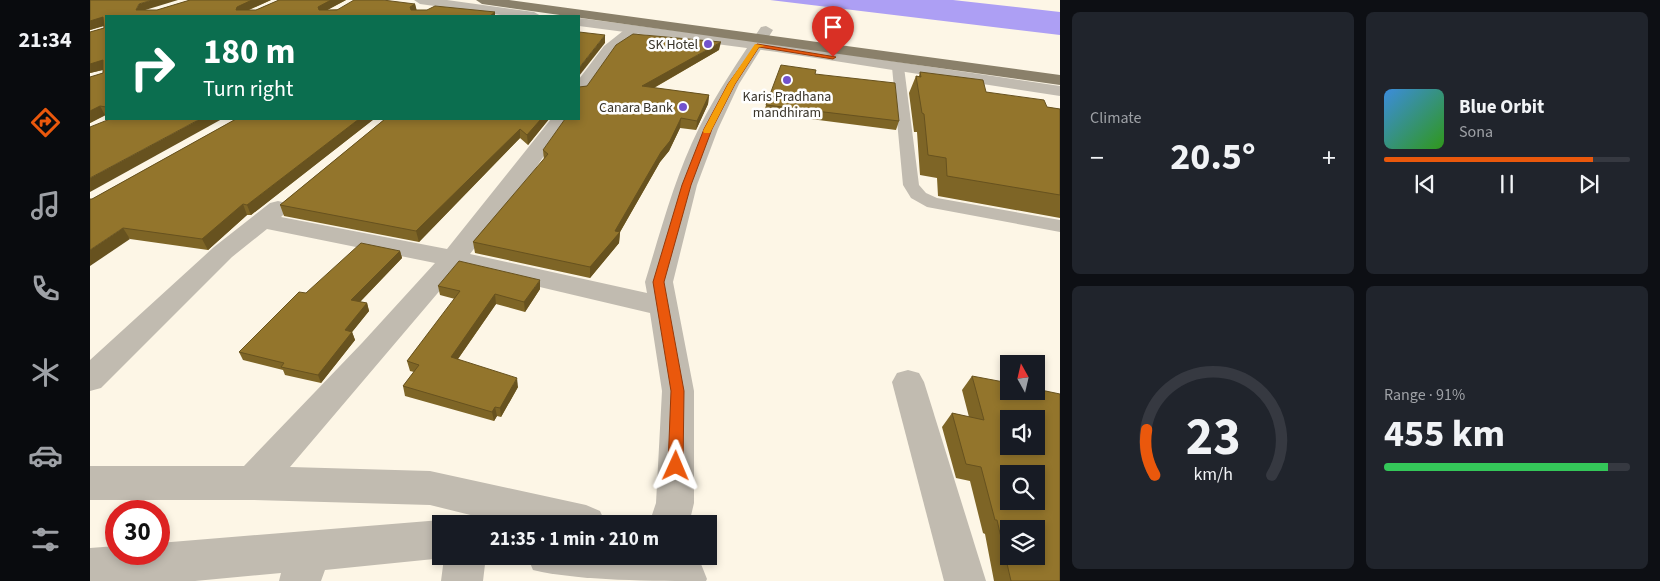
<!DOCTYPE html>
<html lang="en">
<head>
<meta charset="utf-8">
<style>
  :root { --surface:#171b24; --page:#20242c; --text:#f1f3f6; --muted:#9ea1a6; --line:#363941; --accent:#ea580c }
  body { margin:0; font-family:"Source Sans 3",sans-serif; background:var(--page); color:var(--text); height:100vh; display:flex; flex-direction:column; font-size:19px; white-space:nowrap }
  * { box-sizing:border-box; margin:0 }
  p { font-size:16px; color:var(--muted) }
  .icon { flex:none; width:28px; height:28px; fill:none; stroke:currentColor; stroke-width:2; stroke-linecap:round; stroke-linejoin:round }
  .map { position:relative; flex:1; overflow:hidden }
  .drawer { display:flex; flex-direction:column; gap:12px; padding:12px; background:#0d0f14; width:600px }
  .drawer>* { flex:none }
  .top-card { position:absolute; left:15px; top:15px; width:475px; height:105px; border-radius:0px; box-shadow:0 2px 8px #0003; background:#0b6e4f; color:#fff; overflow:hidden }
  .needle { width:32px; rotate:352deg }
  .tools { position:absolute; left:910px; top:355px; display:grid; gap:10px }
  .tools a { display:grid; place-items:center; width:45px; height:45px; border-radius:0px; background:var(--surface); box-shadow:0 2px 8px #0003; font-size:25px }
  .speed { position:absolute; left:15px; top:500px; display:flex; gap:10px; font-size:25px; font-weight:700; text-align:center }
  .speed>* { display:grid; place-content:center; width:65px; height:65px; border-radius:50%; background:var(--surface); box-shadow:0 2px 8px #0003; line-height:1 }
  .speed .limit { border:8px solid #d22; background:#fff; color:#111 }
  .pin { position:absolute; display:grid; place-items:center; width:42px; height:42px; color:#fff; margin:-51px -21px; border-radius:50% 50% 50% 0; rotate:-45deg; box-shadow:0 0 5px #0007 }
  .pin .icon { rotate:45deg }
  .me { position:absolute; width:55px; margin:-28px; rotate:1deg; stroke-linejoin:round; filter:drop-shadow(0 0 4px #0008) }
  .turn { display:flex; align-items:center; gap:18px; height:105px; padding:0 15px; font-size:22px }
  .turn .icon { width:65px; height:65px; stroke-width:2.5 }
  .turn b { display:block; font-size:35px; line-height:42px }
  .big { font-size:38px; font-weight:700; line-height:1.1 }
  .drawer .tile { flex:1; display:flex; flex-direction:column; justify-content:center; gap:8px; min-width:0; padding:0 18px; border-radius:8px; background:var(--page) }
  .drawer .dial { align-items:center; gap:0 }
  .dial svg { height:130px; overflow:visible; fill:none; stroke:var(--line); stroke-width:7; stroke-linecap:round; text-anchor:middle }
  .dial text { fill:var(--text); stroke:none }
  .song { display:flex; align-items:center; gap:15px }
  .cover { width:60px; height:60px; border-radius:8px; background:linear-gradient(135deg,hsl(210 70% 55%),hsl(110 70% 35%)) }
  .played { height:5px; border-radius:2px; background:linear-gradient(90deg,var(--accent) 85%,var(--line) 85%) }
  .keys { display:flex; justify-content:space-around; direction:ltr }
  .heat { display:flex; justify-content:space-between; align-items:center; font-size:28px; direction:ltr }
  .charge { height:8px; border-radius:4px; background:linear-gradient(90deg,#34c759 91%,var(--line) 0) }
  .drawer .tiles { flex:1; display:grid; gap:12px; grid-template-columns:repeat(2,1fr) }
  .trip { position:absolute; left:342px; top:515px; width:285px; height:50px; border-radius:0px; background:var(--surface); box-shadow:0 2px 8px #0003; font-weight:700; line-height:50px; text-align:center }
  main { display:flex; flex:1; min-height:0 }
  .menu { display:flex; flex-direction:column; width:90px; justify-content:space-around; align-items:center; background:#090b0e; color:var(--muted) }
  .menu .icon { width:35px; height:35px }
  .menu .on { color:var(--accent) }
  .menu b { font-size:22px; color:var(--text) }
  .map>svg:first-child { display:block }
  .water { fill:#ad9ff4 }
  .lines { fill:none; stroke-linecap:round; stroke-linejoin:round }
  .service { fill:#c1bbb0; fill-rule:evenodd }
  .minor { fill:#c1bbb0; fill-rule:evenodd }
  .tertiary { fill:#c1bbb0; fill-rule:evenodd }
  .trunk { fill:#8a806a; fill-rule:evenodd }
  .wall { fill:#7e6526 }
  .shaded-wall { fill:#67521f }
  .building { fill:#93752c; stroke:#67521f; fill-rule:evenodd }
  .route { fill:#ea580c; stroke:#983908 }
  .slow { fill:#f59e0b }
  .poi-dot { fill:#7253cd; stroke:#fff; stroke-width:2 }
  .labels { text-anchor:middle; stroke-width:5; stroke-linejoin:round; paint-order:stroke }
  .far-poi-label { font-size:14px; fill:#39342a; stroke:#fff; text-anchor:end }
</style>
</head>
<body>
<main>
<nav class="menu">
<b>21:34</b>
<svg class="icon on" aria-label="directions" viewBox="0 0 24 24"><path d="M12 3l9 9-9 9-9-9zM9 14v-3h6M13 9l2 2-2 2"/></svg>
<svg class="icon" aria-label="music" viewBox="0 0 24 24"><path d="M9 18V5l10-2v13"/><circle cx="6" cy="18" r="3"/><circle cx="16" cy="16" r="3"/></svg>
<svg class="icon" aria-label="phone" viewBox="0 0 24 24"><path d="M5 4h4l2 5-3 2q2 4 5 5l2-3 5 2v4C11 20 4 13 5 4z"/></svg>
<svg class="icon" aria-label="climate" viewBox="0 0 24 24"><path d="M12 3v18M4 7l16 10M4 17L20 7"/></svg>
<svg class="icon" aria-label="car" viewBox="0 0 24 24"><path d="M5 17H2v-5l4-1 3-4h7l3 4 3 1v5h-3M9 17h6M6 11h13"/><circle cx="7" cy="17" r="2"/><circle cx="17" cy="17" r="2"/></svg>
<svg class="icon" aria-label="filters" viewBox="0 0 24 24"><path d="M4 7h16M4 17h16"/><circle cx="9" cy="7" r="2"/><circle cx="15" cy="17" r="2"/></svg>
</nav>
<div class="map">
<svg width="970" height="581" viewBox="0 0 970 581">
  <rect width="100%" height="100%" fill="#fdf6e6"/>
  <!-- water -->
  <path class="water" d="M680 0H863L970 12V35Z"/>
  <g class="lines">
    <!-- service -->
    <path class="service" d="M808 63 814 67 829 185 836 193 847 198 970 220V232L837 207 821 198 813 185 802 67Z"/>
    <!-- minor -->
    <g class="minor">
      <path d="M543 26 550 30 548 33 524 52 495 94 489 95V79L514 46 538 27Z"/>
      <path d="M676 26 683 30 649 84 628 129 607 185 583 282 604 391V503L599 524H559L566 503 572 391 560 313 369 268 200 467 340 471 496 505 510 511 516 524H417L340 505 162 500H0V466H154L272 343 345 263 177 229 142 257 11 388 0 391V360L124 247 180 203 188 201 196 203 200 208 191 217 357 249 461 119H479L443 172 380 254 557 293 555 282C571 230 585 176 609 128 627 92 649 60 671 27Z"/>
      <path d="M818 370 829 373 834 382 896 581H854L802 382 807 373Z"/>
      <path d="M351 520 359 524H351V556H396L393 581H351L354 558 235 570 231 581H189L191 573 105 581H0V548L26 546V554H69V543Z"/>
      <path d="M437 556H587L611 564 617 579 616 581C566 581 488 581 443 570Z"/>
    </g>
    <!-- tertiary -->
    <g class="tertiary">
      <path d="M324 0H357L444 12 451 16H418L330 4Z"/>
      <path d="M489 18 687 44 970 86V96L687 52 489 26Z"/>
    </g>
    <!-- trunk -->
    <path class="trunk" d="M386 0H419L970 75V85L392 4Z"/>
  </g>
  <!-- wall -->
  <g class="wall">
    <path d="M0 0 56 10H67L100 0H181L159 10H166L189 0H256L237 10 325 4 326 10 405 12V16H16V115L0 123V77L13 73V70L0 73V32L14 28V26L0 30Z"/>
    <path d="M629 50 564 88 619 95 618 104 606 130 590 128 579 151 570 162 530 232 529 243 500 278 385 253 383 242 454 160 453 150 489 119V88Z"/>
    <path d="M830 72 896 92 957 107 970 109V218L848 196 847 178 830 175 827 132H824L819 93 826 76H829Z"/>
    <path d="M725 74 809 121 806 130 674 113 676 105Z"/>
    <path d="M146 119H284L161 215H157L118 250 40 239 2 199Z"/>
    <path d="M295 119H459L438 145 430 138 329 242 194 216 190 205Z"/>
    <path d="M310 251 312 258 270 302 277 303 279 311 262 332 265 340 231 383 195 375 193 370 153 360 149 352Z"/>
    <path d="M348 286 450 289 435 312 406 304 368 359 428 387 411 417 407 416 404 421 315 396 313 386 324 372 320 371 317 361 365 299 350 295Z"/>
    <path d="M882 376 970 581H904L895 534 893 533 880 481 866 478 852 427 862 413 879 417 872 390Z"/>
  </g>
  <!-- shaded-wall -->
  <g class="shaded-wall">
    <path d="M62 0H88L52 11 46 10 49 4Z"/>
    <path d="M162 0H181L149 14 146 10 147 7Z"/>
    <path d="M241 0H256L230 14 228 7Z"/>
    <path d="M325 4 327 11 321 14 320 7Z"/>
    <path d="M405 12V16H400Z"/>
    <path d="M13 17 16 25 0 30V21Z"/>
    <path d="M515 35V43L489 76V68Z"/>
    <path d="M631 42 629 50 551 95 552 86Z"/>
    <path d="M13 60 16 69 0 73V64Z"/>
    <path d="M619 95 618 104 606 130 607 121Z"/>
    <path d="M10 106 15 115 0 123V111Z"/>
    <path d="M591 118 590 128 579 151 570 162 530 232 529 243 500 278V267L525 231Z"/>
    <path d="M110 119H132L0 192V178Z"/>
    <path d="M269 119H284L161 215 157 205Z"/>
    <path d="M451 119H459L438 145 437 135Z"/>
    <path d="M430 129V138L329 242 326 231Z"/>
    <path d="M153 204 157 215 118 250 112 239Z"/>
    <path d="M33 228 40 239 0 266V250Z"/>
    <path d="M310 251 312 258 264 308 261 300Z"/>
    <path d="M450 280V289L435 312 434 302Z"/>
    <path d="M405 294 406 304 363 366 361 357Z"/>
    <path d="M277 303 279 311 262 332 265 340 231 383 228 375 255 330Z"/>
    <path d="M427 378 428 387 411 417 410 408Z"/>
    <path d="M405 407 407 416 404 421 402 412Z"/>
  </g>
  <!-- building -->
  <g class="building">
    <path d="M0 0H62L49 4 46 10H67L100 0H162L147 7 146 10H166L189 0H241L228 7 229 10H247L264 0H293L325 4 320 7 321 10H337L345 6 405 12 400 16H16V107L10 106 0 111V77L13 73V60L0 64V32L14 28 13 17 0 21Z"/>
    <path d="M489 32 515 35 489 68Z"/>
    <path d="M543 34 631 42 552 86 619 95 607 121 591 118 580 141 571 152 525 231 530 232 500 267 383 242 458 154 453 150 475 119H489V87L497 86 526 45Z"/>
    <path d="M691 65 726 70 725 74 805 83 809 121 676 105Z"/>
    <path d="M830 72 893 80 896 92 954 100 957 107 970 109V195L857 176 856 158 838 155 834 114 832 113 826 76 831 77Z"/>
    <path d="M20 119H110L0 178V127Z"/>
    <path d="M146 119H269L157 205 153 204 112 239 33 228 0 250V199H2Z"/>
    <path d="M295 119H451L437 135 430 129 326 231 190 205Z"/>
    <path d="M271 243 310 251 261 300 277 303 255 330 262 332 228 375 191 367 194 363 149 352 209 292 216 293Z"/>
    <path d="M369 261 450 280 434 302 405 294 361 357 427 378 410 408 405 407 402 412 313 386 329 365 317 361 370 291 348 286Z"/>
    <path d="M882 376 919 383V391H946V389L970 394V581H921L907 520H905L891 467 876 464 862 413 894 420ZM919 419H946V446H919ZM919 474H946V501H919ZM919 529H946V556H919Z"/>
  </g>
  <!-- route -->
  <path class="route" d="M667 44 746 57 743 59 669 47 645 84 622 129 601 185 574 282 594 391 593 466 591 470 586 472 580 470 578 466 581 391 563 282 592 185 614 129 638 84Z"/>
  <!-- slow -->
  <path class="slow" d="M665 44 675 46 669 47 645 84 620 133H614L613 131 638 84Z"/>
  <!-- markers -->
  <g class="poi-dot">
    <circle cx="618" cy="44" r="5"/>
    <circle cx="697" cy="80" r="5"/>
    <circle cx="593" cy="107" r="5"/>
  </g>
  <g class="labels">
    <!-- far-poi labels -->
    <g class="far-poi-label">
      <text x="608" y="49">SK Hotel</text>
      <text x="697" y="101" text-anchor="middle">Karis Pradhana<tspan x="697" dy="16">mandhiram</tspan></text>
      <text x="583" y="112">Canara Bank</text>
    </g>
  </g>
</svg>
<div class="tools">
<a><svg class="needle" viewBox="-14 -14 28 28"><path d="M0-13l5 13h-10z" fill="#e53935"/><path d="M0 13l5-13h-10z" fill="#9ea1a6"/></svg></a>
<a><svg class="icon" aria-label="sound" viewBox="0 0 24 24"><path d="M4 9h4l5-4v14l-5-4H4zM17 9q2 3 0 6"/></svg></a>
<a><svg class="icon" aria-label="search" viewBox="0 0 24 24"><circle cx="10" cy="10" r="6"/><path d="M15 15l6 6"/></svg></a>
<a><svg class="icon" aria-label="layers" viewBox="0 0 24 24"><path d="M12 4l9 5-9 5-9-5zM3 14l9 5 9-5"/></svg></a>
</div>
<div class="speed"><div class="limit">30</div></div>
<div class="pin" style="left:743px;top:57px;background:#d93025"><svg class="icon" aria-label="arrive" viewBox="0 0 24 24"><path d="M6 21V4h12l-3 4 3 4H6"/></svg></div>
<svg class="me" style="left:586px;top:466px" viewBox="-20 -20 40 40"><path d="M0-17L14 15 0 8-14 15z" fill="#ea580c" stroke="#fff" stroke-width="4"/></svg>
<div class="trip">21:35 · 1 min · 210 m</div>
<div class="top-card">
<div class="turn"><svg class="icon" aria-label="right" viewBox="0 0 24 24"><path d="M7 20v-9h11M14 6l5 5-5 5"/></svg><div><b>180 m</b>Turn right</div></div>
</div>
</div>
<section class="drawer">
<div class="tiles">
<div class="tile"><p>Climate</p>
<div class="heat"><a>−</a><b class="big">20.5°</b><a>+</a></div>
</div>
<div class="tile">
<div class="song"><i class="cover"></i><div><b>Blue Orbit</b><p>Sona</p></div></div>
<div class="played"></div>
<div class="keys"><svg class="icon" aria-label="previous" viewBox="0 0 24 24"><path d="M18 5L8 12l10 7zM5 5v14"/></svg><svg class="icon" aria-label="pause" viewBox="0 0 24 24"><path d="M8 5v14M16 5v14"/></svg><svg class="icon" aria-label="next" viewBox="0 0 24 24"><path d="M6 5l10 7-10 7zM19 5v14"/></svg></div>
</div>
<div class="tile dial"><svg viewBox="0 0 100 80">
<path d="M14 69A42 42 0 1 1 86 69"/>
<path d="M14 69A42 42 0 0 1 9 41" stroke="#ea580c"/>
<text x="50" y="56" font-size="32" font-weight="700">23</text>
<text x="50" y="72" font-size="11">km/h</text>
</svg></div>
<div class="tile"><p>Range · 91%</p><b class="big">455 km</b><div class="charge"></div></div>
</div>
</section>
</main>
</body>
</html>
